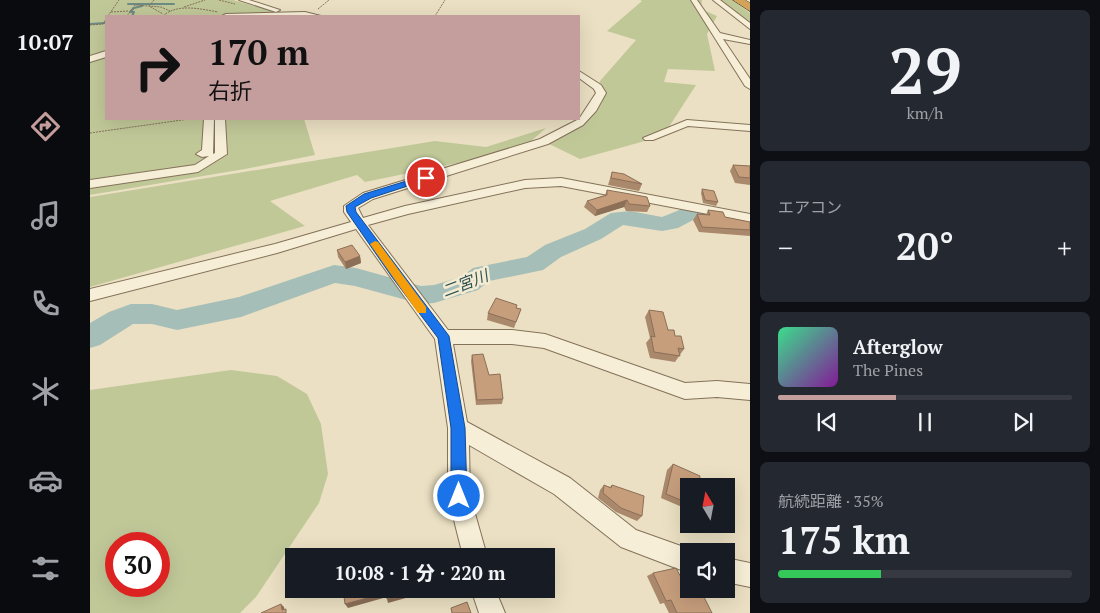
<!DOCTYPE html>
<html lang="ja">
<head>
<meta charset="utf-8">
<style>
  :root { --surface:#171b24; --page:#242831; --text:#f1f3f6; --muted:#9ea1a6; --line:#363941; --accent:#c49d9d }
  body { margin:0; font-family:"PT Serif","Noto Sans JP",serif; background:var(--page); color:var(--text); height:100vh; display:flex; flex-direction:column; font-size:19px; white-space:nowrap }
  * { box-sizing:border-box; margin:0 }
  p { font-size:16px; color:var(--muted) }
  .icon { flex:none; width:28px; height:28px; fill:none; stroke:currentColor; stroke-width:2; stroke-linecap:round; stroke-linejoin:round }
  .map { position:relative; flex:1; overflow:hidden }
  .panel { display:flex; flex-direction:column; gap:10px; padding:10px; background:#0d0f14; width:350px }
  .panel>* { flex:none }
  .top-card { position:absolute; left:15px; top:15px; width:475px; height:105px; border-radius:0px; box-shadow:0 5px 20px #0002; background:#c49d9d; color:#111; overflow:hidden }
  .needle { width:32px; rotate:350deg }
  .tools { position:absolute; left:590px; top:478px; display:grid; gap:10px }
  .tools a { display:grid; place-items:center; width:55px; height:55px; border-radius:0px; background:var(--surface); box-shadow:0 5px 20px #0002; font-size:25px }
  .speed { position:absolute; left:15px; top:532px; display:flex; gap:10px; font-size:25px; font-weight:700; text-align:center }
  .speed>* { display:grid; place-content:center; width:65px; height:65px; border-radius:50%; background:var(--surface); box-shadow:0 5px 20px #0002; line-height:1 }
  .speed .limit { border:8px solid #d22; background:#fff; color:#111 }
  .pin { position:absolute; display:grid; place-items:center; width:42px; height:42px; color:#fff; margin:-21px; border:2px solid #fff; border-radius:50%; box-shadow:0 1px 5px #0007 }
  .me { position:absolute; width:55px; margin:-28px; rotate:0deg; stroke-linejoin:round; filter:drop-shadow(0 0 4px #0008) }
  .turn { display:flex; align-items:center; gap:18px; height:105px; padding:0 20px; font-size:22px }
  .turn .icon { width:65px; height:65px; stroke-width:2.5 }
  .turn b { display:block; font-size:35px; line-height:42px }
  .big { font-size:38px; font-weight:800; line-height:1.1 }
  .panel .tile { flex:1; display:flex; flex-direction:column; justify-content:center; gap:8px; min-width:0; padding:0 18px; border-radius:8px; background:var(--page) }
  .panel .dial { align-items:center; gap:0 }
  .dial b { font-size:65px; line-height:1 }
  .song { display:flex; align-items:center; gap:15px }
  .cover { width:60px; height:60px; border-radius:8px; background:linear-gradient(135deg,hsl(150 70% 55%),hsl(290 70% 35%)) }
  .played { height:5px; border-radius:2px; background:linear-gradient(90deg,var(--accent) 40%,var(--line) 40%) }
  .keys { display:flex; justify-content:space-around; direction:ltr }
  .heat { display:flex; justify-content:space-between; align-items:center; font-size:28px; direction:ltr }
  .charge { height:8px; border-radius:4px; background:linear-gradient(90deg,#34c759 35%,var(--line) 0) }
  .trip { position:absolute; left:195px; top:548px; width:270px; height:50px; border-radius:0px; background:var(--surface); box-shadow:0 5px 20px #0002; font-weight:800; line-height:50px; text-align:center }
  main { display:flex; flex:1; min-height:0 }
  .tabs { display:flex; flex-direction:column; width:90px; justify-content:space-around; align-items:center; background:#090b0e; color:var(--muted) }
  .tabs .icon { width:35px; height:35px }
  .tabs .current { color:var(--accent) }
  .tabs b { font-size:22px; color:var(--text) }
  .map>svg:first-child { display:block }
  .green { fill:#c1c898; fill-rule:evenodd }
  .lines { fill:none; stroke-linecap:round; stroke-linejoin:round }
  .stream { stroke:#6d8b85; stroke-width:2 }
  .river { fill:#a5beb8; fill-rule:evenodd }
  .minor-casing { stroke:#84725b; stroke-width:2 }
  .highway-casing { stroke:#52412f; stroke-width:1 }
  .path { stroke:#84725b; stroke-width:1; stroke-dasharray:2 1; stroke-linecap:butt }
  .minor { fill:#f6eed6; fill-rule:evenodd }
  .highway { fill:#d4a35a; fill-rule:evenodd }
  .wall { fill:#aa886b }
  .shaded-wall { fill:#8b6f57 }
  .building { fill:#c69e7c; stroke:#8b6f57 }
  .route { fill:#1a73e8; stroke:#114b97 }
  .slow { fill:#f59e0b }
  .labels { text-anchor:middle; stroke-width:5; stroke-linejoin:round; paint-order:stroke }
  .water-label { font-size:16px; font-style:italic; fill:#2f5352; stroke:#f3ebd2 }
</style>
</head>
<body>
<main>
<nav class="tabs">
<b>10:07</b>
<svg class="icon current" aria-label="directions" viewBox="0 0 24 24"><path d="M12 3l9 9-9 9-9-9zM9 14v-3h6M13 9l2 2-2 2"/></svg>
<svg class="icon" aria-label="music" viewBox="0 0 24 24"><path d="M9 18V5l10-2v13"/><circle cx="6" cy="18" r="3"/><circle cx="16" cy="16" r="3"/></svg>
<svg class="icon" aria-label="phone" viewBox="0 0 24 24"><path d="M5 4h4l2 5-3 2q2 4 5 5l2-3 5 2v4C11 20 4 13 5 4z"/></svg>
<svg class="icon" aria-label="climate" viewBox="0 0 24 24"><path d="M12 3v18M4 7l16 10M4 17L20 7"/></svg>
<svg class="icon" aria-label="car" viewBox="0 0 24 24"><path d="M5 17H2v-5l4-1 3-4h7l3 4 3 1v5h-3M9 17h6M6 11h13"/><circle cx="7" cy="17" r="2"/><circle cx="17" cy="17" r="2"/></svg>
<svg class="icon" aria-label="filters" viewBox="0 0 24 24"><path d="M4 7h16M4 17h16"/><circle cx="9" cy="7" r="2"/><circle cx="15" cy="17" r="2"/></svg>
</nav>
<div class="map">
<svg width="660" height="613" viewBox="0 0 660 613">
  <rect width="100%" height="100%" fill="#ebe0c3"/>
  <!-- green -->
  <g class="green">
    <path d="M0 0H143L198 16H16V119H214L225 155 155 169 0 195Z"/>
    <path d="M550 0H612L611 9 627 16 617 34 625 71 578 69 574 82 606 85 573 136 490 159 457 143 502 111 510 81 546 40 517 31 552 1Z"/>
    <path d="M627 0H642L660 13V26Z"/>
    <path d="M456 128 431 150 275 182 267 175 180 201 215 226 0 287V197L345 141 396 147Z"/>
    <path d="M141 370 187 376 217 394 231 424 238 474 229 503 166 597 150 613H0V390ZM26 544H69V586H26Z"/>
  </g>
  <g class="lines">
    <!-- stream -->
    <g class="stream">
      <path d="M38 4H84"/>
      <path d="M42 16 44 12H40L44 8 52 6"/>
      <path d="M0 24 16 23"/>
    </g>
    <!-- river -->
    <path class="river" d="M602 205 660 216V230L605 219 588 228 572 231 533 225 511 239 471 257 453 270 399 281 388 290 344 303 331 304 265 286 245 283 151 317 87 330 62 324H43L10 345 0 348V323L19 312 41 304H62L87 310 149 297 244 265 266 268 331 286 344 285 371 277 383 268 437 257 455 245 495 229 521 213 540 211 572 217Z"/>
    <defs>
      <g id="minor">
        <path d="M149 0H159L190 10 186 12Z"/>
        <path d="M601 0H607L630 33 660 40V44L633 39 660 79V89L655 86Z"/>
        <path d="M623 0H630L660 23V29Z"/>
        <path d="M215 12 231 16H132L136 14Z"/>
        <path d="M16 51V57L0 62V56Z"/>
        <path d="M489 71 511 85 516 93 506 111 493 125 458 144 283 199 268 208 273 218 315 206 435 180 471 178 660 214V222L471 186 435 188 318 214 278 225 358 330H422L455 334 595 383 627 381 660 384V400L627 397 595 399 454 348 422 344H363L377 422 480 478 546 530 605 551H599V573L531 547 464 494 379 445 380 496 397 556H373L358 496V428L345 339 266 229 187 253 0 301V289L185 244 261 222 254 212V206L273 193 450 139 489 119 506 93 504 89 489 78Z"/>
        <path d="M114 119H124L123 154 125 153V119H135L137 154 108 172 0 188V180L105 165 119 156 112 157 106 154 112 150Z"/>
        <path d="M597 120 660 125V131L598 126 563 140H555L553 138Z"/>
        <path d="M636 558 660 563V587L636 582Z"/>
        <path d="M381 589H405L415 613H389Z"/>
      </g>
      <path id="highway" d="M643 0H655L660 3V11Z"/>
    </defs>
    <!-- minor casing -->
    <use href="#minor" class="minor-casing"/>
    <!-- highway casing -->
    <use href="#highway" class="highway-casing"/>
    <!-- path -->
    <g class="path">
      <path d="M64 0 59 6 73 14"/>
      <path d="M129 0 145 4"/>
      <path d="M94 7 115 0"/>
      <path d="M228 9 239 0"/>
      <path d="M21 12 39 11"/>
      <path d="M18 16 29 0"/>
      <path d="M37 16 45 5 71 7 80 11"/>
      <path d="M73 16C87 3 111 9 128 12"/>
      <path d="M345 16 355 0"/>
      <path d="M0 25 13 24 16 19"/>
      <path d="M0 133 99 119"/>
    </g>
    <!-- minor -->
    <use href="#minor" class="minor"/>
    <!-- highway -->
    <use href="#highway" class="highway"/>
  </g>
  <!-- wall -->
  <g class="wall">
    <path d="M643 165 660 166V185L645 183 640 171Z"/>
    <path d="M522 172 552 184 549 191 518 185Z"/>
    <path d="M612 189 628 202 626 206 613 203 611 193Z"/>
    <path d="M517 190 560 206 557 212 536 211 534 207 505 216 494 207 497 201 515 195Z"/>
    <path d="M618 210 635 217 660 222V236L609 232 603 220 607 214 616 215Z"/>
    <path d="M247 250 270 256 271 263 256 269 248 257Z"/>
    <path d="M427 308 431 309 424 328 397 320 398 313Z"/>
    <path d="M559 310 585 336 594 349 585 362 560 358 556 343 560 338 555 317Z"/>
    <path d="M382 355 399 375 413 399 412 404 386 405 381 361Z"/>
    <path d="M583 464 599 486 598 503 592 507 571 498 577 470Z"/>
    <path d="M514 485 520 487 522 485 552 516 547 521 526 512 508 498 510 490Z"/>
    <path d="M563 573 593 581 622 613H579L574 603 570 604 557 576Z"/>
  </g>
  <!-- shaded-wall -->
  <g class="shaded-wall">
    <path d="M537 200 534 207 505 216 507 210Z"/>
    <path d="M270 256 271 263 256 269 255 262Z"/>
    <path d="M323 592V596L298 603 297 599Z"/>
    <path d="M296 593 297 597 258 608 255 604Z"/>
    <path d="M191 604 194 607 195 613 192 610Z"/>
  </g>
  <!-- building -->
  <g class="building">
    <path d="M643 165 660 166V178L649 177Z"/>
    <path d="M522 172 534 174 552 184 521 178Z"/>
    <path d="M612 189 624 191 628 202 615 200Z"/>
    <path d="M517 190 557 197 560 206 539 204 537 200 507 210 497 201 517 195Z"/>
    <path d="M618 210 633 212 635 217 660 222V230L612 227 607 214 620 215Z"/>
    <path d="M262 245 270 256 255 262 247 250Z"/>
    <path d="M406 298 427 305 426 308 431 309 426 322 398 313Z"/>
    <path d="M559 310 573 312 578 330H584L585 336H591L594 349 588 348 590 356 564 352 561 336 565 337Z"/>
    <path d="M393 354 399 375 410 374 413 399 387 400 382 355Z"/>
    <path d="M583 464 610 476 609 486H599L598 503 576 494Z"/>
    <path d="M514 485 521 488 522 485 554 496 552 516 531 508 513 493Z"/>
    <path d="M294 550 295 556 315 551 316 556H270Z"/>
    <path d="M586 568 593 581 599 580V589H610L622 613H587L581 600 576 601 563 573Z"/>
    <path d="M253 589H322L323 592 297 599 296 593 255 604Z"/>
    <path d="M377 602 381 613H362L361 608Z"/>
    <path d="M191 604 192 610 196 609V613H171Z"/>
  </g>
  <!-- route -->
  <path class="route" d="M336 175 340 178 339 179 281 198 265 207 266 212 359 336 375 428 377 496 374 502 369 504 364 502 361 496V428L348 338 302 277 257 212 256 206 274 194Z"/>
  <!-- slow -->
  <path class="slow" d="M285 241 288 242 336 307V313H328L280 244Z"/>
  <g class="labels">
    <!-- water labels -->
    <g class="water-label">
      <text transform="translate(375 283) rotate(-21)" y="6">二宮川</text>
    </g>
  </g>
</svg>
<div class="tools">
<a><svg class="needle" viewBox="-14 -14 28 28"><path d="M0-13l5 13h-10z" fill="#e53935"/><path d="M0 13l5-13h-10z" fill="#9ea1a6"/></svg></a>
<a><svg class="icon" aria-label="sound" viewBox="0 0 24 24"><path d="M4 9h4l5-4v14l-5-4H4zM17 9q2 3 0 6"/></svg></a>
</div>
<div class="speed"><div class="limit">30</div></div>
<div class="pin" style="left:336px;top:178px;background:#d93025"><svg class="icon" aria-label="arrive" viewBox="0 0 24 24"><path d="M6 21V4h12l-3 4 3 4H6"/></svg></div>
<svg class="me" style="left:369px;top:496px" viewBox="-20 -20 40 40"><circle r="17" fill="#1a73e8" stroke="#fff" stroke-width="3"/><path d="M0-11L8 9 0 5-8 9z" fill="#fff"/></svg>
<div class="trip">10:08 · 1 分 · 220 m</div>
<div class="top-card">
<div class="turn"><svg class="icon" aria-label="right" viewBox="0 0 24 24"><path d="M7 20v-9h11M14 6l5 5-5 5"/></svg><div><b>170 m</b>右折</div></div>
</div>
</div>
<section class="panel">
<div class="tile dial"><b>29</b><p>km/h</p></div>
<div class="tile"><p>エアコン</p>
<div class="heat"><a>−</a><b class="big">20°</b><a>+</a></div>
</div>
<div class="tile">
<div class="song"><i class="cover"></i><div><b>Afterglow</b><p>The Pines</p></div></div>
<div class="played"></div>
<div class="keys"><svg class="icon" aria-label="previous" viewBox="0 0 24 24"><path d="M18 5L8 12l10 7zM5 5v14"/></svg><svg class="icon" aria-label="pause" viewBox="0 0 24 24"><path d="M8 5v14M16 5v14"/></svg><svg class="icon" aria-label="next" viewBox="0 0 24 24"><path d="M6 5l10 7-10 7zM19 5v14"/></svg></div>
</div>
<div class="tile"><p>航続距離 · 35%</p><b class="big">175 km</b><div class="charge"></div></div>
</section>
</main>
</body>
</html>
